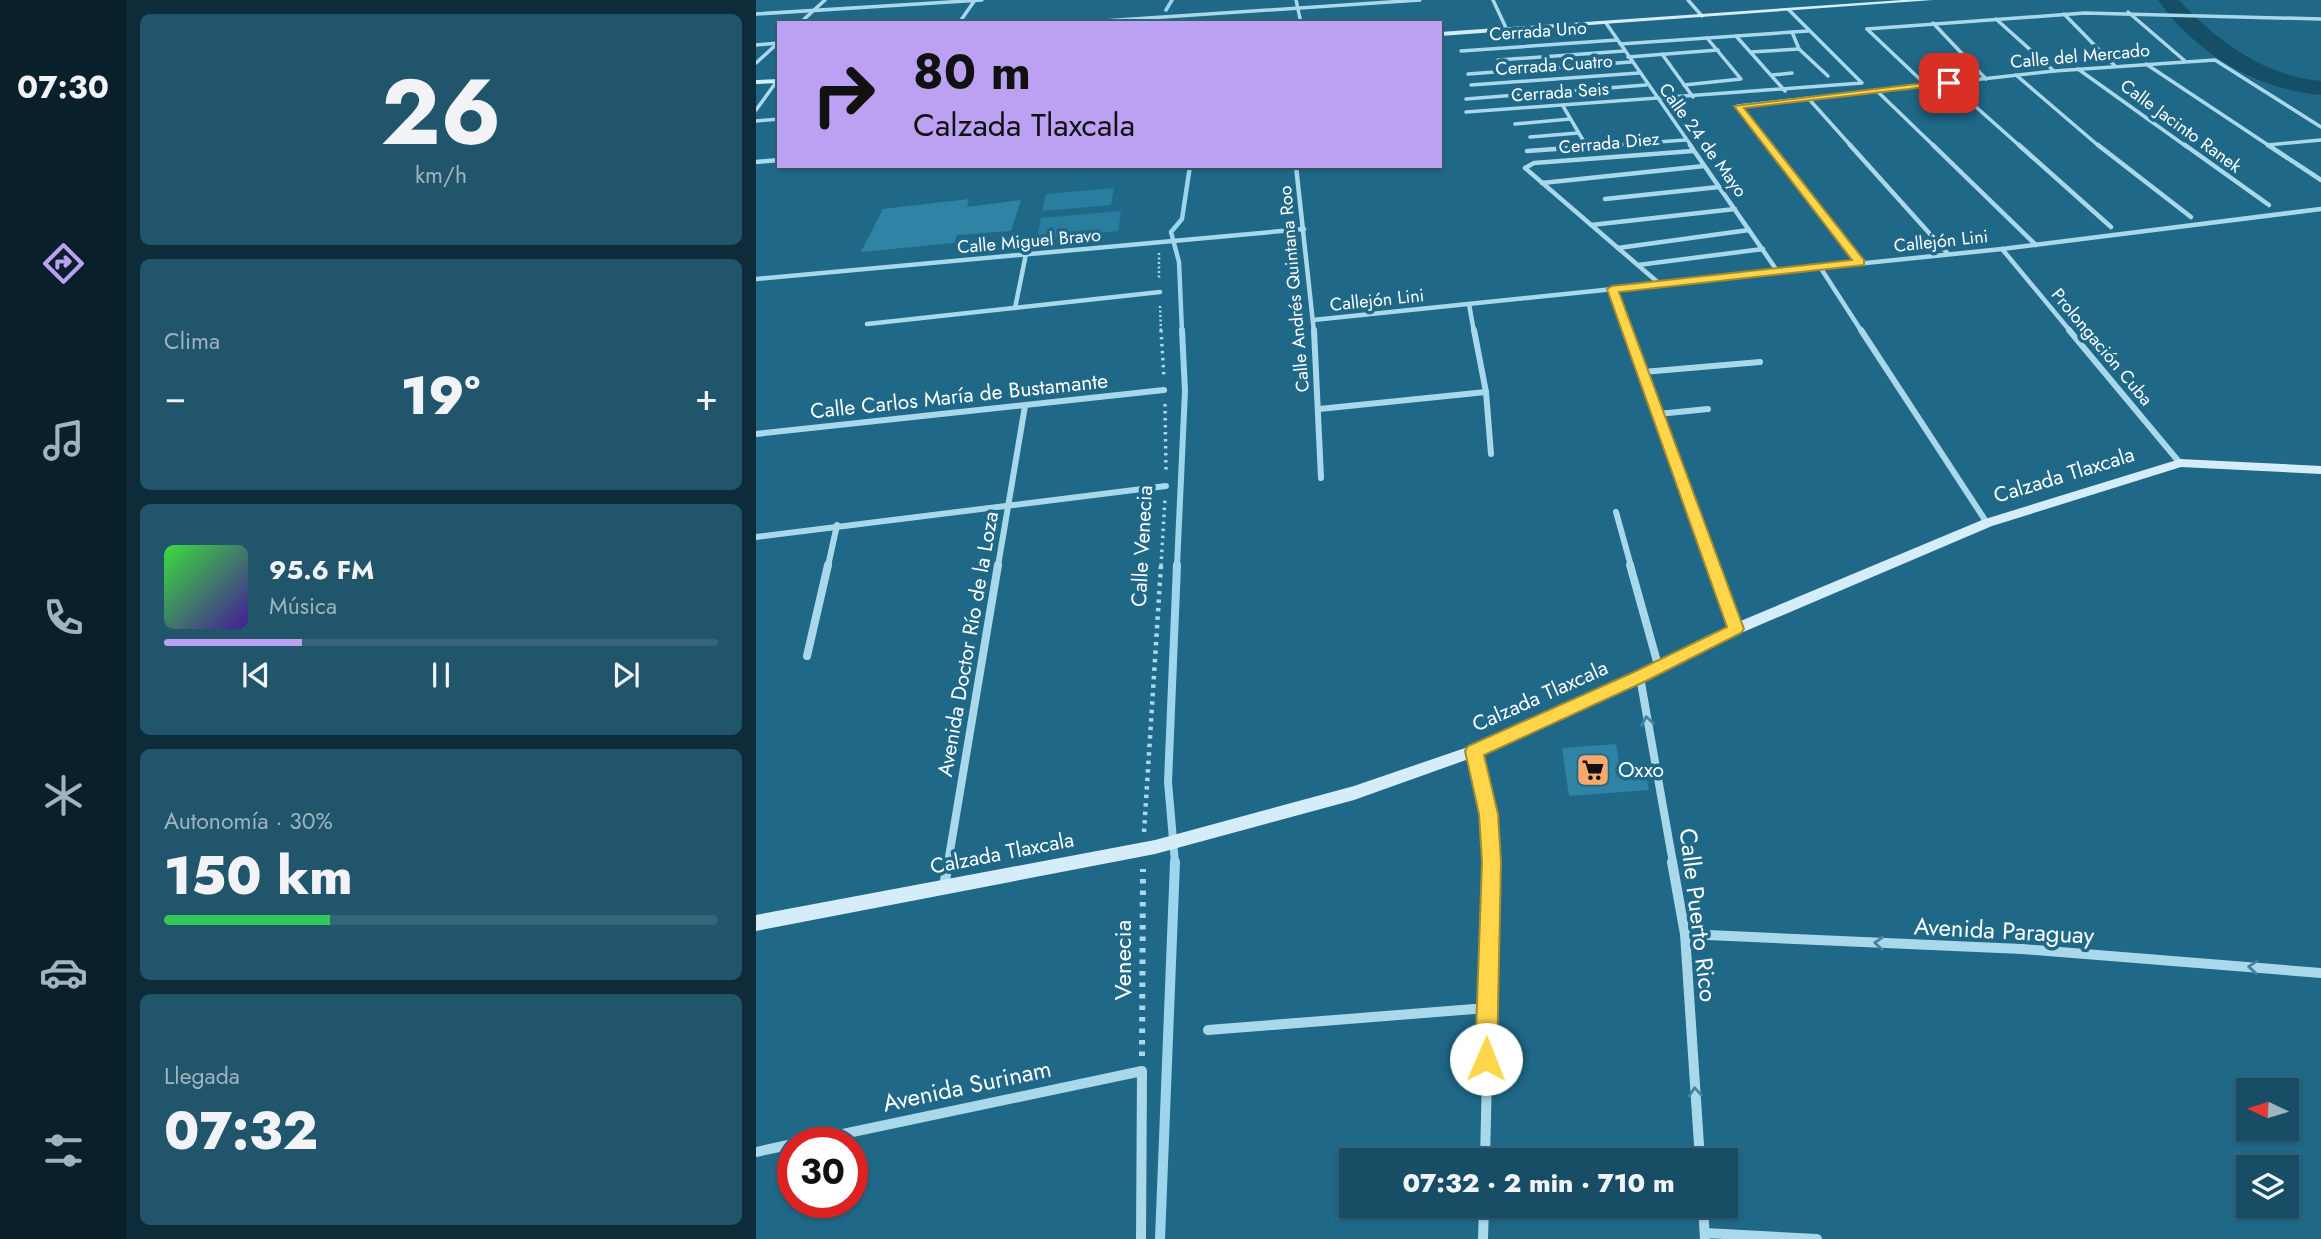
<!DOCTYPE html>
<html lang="es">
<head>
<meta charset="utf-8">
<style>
  :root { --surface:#174e66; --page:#20556c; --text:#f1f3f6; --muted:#9eb4bf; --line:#36657a; --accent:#bca0f2 }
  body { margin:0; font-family:Jost,sans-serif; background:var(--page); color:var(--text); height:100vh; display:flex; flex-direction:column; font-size:26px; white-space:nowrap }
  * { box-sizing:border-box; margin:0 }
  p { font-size:23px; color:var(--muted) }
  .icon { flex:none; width:38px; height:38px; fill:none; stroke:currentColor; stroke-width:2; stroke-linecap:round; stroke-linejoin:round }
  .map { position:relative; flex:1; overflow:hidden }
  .drawer { display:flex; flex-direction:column; gap:14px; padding:14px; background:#0d2b38; width:630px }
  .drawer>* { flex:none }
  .guide { position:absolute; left:21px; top:21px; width:665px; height:147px; border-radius:0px; box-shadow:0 2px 5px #0004,0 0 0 2px var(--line); background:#bca0f2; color:#111; overflow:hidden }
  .needle { width:46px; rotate:274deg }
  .buttons { position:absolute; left:1480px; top:1078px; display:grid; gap:14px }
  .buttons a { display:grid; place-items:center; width:63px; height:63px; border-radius:0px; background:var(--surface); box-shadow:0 2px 5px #0004,0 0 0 2px var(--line); font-size:35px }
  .speed { position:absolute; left:21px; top:1127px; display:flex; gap:14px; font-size:35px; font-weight:700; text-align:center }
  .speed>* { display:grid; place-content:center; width:91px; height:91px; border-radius:50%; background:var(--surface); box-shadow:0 2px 5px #0004,0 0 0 2px var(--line); line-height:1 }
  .speed .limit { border:10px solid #d22; background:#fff; color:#111 }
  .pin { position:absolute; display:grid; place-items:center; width:60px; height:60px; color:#fff; margin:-30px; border-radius:14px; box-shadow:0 4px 10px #0006 }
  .me { position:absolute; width:77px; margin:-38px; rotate:1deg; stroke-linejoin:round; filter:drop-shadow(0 0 5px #0008) }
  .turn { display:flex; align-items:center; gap:24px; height:147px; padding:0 21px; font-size:32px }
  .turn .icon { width:91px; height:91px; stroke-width:2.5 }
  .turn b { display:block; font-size:49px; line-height:60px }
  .big { font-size:52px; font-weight:800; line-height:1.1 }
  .drawer .card { flex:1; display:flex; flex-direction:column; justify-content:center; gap:10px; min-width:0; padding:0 24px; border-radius:10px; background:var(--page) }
  .drawer .dial { align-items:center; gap:0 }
  .dial b { font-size:91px; line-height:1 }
  .song { display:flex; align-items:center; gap:21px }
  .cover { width:84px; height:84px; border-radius:10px; background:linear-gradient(135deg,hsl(120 70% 55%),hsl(260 70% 35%)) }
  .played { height:7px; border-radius:4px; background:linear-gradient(90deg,var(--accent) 25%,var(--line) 25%) }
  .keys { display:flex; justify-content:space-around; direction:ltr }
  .heat { display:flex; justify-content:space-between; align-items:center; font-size:38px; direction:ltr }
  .charge { height:10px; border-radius:5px; background:linear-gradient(90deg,#34c759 30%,var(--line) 0) }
  .trip { position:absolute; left:583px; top:1148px; width:399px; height:70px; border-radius:0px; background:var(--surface); box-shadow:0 2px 5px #0004,0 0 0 2px var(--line); font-weight:800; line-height:70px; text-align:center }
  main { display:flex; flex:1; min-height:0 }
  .dock { display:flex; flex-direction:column; width:126px; justify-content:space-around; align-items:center; background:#091f29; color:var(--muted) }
  .dock .icon { width:49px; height:49px }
  .dock .on { color:var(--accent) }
  .dock b { font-size:32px; color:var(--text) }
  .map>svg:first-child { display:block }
  .green { fill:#297ea0 }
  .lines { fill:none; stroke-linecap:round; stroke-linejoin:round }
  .stream-far4 { stroke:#9dd6ec; stroke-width:3.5 }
  .stream-far3 { stroke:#9dd6ec; stroke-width:4.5 }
  .stream-far2 { stroke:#9dd6ec; stroke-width:6 }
  .stream-far1 { stroke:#9dd6ec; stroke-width:8 }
  .stream { stroke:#9dd6ec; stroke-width:10 }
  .river { fill:#154e67; fill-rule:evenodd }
  .building { fill:#2f83a5 }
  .path-far3 { stroke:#aad8eb; stroke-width:2.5; stroke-dasharray:2 2.5; stroke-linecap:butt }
  .path-far2 { stroke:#aad8eb; stroke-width:3.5; stroke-dasharray:2.5 4.5; stroke-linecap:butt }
  .path-far1 { stroke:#aad8eb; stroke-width:4.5; stroke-dasharray:3.5 5; stroke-linecap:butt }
  .path { stroke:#aad8eb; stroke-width:6; stroke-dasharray:4.5 7; stroke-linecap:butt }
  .street-far4 { stroke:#aad8eb; stroke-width:3.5 }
  .street-far3 { stroke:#aad8eb; stroke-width:4.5 }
  .street-far2 { stroke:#aad8eb; stroke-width:6 }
  .street-far1 { stroke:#aad8eb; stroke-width:8 }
  .street { stroke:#aad8eb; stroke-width:10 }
  .secondary { fill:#d5edf8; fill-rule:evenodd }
  .oneway { stroke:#4284a1 }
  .route { fill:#ffd54a; stroke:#a68a30; stroke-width:2 }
  .labels { text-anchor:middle; stroke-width:7; stroke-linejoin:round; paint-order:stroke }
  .far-street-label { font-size:18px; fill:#fff; stroke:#1f6888 }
  .street-label { font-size:21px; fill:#fff; stroke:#1f6888 }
  .poi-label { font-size:21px; fill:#fff; stroke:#1f6888; text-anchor:start }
  .near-street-label { font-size:24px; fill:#fff; stroke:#1f6888 }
</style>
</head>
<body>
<main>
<nav class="dock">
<b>07:30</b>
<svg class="icon on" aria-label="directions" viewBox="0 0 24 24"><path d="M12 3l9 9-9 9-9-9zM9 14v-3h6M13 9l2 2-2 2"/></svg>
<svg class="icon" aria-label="music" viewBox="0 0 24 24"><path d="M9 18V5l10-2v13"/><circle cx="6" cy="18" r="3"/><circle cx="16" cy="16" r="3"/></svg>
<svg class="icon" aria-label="phone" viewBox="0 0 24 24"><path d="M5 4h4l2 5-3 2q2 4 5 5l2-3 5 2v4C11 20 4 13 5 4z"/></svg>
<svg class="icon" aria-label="climate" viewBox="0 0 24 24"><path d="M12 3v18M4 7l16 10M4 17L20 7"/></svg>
<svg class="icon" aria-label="car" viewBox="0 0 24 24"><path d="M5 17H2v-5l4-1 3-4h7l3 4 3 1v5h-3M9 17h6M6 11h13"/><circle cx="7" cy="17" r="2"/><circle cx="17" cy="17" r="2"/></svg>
<svg class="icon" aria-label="filters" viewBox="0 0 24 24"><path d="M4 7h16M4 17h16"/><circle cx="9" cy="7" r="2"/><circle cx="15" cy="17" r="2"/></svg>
</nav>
<section class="drawer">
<div class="card dial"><b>26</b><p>km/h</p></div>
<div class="card"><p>Clima</p>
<div class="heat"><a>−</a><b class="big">19°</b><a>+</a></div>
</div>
<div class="card">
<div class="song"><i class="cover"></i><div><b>95.6 FM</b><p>Música</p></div></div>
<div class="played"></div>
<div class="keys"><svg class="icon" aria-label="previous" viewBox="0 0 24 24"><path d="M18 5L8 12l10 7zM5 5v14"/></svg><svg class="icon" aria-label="pause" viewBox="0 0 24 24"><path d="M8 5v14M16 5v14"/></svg><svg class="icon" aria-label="next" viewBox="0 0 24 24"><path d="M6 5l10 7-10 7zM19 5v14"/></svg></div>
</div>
<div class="card"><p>Autonomía · 30%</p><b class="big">150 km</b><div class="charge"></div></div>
<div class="card"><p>Llegada</p><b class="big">07:32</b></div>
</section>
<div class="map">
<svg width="1565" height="1239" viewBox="0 0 1565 1239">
  <rect width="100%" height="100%" fill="#1f6888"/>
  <!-- green -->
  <g class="green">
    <path d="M358 188 355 205 286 211 290 194Z"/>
    <path d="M365 211 362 231 281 239 285 218Z"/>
  </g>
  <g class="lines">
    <!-- stream-far4 -->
    <path class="stream-far4" d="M410 10 416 0"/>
    <!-- stream-far3 -->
    <path class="stream-far3" d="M426 332 423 262 415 232 426 219 434 166"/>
    <!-- stream-far2 -->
    <path class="stream-far2" d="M421 566 429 391 426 330"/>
    <!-- stream-far1 -->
    <path class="stream-far1" d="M419 863 412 782 421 565"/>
    <!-- stream -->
    <path class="stream" d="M404 1239 419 862"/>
    <!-- river -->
    <path class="river" d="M1402 0H1423C1461 41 1508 76 1565 81V95C1501 90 1439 53 1402 0Z"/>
  </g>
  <!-- building -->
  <g class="building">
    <path d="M213 199 211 207 265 200 255 231 201 235 198 243 105 252 127 209Z"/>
    <path d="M860 744 864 771 889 769 893 790 813 796 806 748Z"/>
  </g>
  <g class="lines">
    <!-- path-far3 -->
    <g class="path-far3">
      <path d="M403 253V280"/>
      <path d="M404 306 405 332"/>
    </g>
    <!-- path-far2 -->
    <g class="path-far2">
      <path d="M405 330 408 378"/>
      <path d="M409 404 410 472"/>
      <path d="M405 566 409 498"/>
    </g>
    <!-- path-far1 -->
    <path class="path-far1" d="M388 832 405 565"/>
    <!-- path -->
    <path class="path" d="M386 1056 387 869"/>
    <!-- street-far4 -->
    <g class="street-far4">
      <path d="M540 0 545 23"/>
      <path d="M737 0 751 30"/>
      <path d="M932 0 946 16"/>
      <path d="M1372 12 1429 61"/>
      <path d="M0 14 226 0"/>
      <path d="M1308 14 1359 66"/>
      <path d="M1240 19 1298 71"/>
      <path d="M44 23 69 0"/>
      <path d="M203 23 219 0"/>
      <path d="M317 23 664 0"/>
      <path d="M850 23 936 147"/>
      <path d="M1177 23 1230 79"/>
      <path d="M1111 29 1329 13 1565 19"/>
      <path d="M1111 29 1170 85"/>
      <path d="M1036 32 1043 49 1072 76"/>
      <path d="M980 36 1029 91"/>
      <path d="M864 44 1052 31"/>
      <path d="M0 45 22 43"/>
      <path d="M705 51 861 40"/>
      <path d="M995 52 1043 49"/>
      <path d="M906 54 937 97"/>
      <path d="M872 57 962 50"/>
      <path d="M742 60 868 51"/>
      <path d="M0 63 23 42"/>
      <path d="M1390 64 1515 147"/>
      <path d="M1322 69 1431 147"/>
      <path d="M712 74 875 62"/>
      <path d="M1016 75 1036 73"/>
      <path d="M1260 75 1344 147"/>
      <path d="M1193 83 1265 147"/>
      <path d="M715 85 883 73"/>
      <path d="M928 85 985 79 951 38"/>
      <path d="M1120 90 1179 147"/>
      <path d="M1052 98 1096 147"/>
      <path d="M710 99 890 85"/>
      <path d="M807 106 831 147"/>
      <path d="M982 106 1298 71 1459 60 1565 127"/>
      <path d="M982 106 1014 147"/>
      <path d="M0 110 21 81"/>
      <path d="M710 112 1106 83 1033 10"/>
      <path d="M0 121 23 119"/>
      <path d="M759 124 814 119"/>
      <path d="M774 137 822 133"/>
      <path d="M1512 145 1565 140"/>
      <path d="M831 147 930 140"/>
    </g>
    <!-- street-far3 -->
    <g class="street-far3">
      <path d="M934 145 1022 272"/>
      <path d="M1012 145 1104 263"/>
      <path d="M1094 145 1192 254"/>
      <path d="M1177 145 1280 245"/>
      <path d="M1263 145 1355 227"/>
      <path d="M1342 145 1435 217"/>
      <path d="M1429 145 1513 205"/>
      <path d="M1512 145 1565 180"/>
      <path d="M771 151 856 145"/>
      <path d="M0 162 23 160"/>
      <path d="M540 166 558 332"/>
      <path d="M786 183 948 166"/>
      <path d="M849 199 963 187"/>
      <path d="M835 225 979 209"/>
      <path d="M862 248 993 230"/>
      <path d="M1246 249 1315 332"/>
      <path d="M882 265 1007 249"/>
      <path d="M1064 267 1106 332"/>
      <path d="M0 279 548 229"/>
      <path d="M905 285 769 168 778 163 937 151"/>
      <path d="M856 289 872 332"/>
      <path d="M713 304 718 332"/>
      <path d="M259 308 270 254"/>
      <path d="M557 320 1246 249 1565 209"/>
      <path d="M111 324 404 292"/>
    </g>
    <!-- street-far2 -->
    <g class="street-far2">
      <path d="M558 330 565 478"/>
      <path d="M718 330 730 392 735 454"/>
      <path d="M871 330 957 566"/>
      <path d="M1105 330 1231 523"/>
      <path d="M1313 330 1424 463"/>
      <path d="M887 372 1004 362"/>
      <path d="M563 409 730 392"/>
      <path d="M902 414 952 409"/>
      <path d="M0 434 408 390"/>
      <path d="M860 512 875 566"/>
      <path d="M0 537 410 486"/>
      <path d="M72 566 81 525"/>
      <path d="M242 566 269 406"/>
    </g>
    <!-- street-far1 -->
    <g class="street-far1">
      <path d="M874 565 902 665"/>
      <path d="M957 565 980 629"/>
      <path d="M51 656 72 565"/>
      <path d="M884 677 917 863"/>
      <path d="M718 751 733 814 736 863"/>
      <path d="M192 863 242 565"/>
    </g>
    <!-- street -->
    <g class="street">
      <path d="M916 862 929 934 944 1160"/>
      <path d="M188 887 192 862"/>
      <path d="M929 934 1266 949 1565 973"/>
      <path d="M452 1030 731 1008"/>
      <path d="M44 1143 386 1071 385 1239"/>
      <path d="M0 1152 37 1144"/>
      <path d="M729 1160 736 862"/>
      <path d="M947 1206 949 1239"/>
      <path d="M949 1233 1061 1239"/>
      <path d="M727 1239 728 1206"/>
    </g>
    <!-- secondary -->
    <g class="secondary">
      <path d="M1146 0H1177L684 36V32Z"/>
      <path d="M23 79V83L0 84V80Z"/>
      <path d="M1424 459 1565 466V474L1425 467 1236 526 985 633 889 681 724 755 598 800 399 854 0 931V915L399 840 598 786 712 747 879 673 975 625 1226 520Z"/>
    </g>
  </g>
  <!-- one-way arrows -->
  <defs><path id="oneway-chevron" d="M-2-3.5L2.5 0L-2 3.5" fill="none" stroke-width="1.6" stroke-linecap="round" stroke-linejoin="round" transform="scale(1.75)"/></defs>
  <g class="oneway">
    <use href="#oneway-chevron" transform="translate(891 721) rotate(-100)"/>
    <use href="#oneway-chevron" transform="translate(1123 943) rotate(-177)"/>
    <use href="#oneway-chevron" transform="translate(1497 967) rotate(-176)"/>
    <use href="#oneway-chevron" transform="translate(939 1092) rotate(-94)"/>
  </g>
  <!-- route -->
  <path class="route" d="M1193 80 1196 84 988 108 1108 260V265L863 292 988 629 985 633 890 681 728 755 742 814 745 862 741 1059 738 1066 730 1069 722 1066 719 1059 726 862 723 814 709 751 712 746 878 672 971 627 851 289 856 286 1096 260 978 106Z"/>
  <!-- icons -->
  <defs>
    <symbol id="supermarket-square" viewBox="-11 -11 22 22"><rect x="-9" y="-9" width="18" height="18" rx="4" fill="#f9aa6a" stroke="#1f6888"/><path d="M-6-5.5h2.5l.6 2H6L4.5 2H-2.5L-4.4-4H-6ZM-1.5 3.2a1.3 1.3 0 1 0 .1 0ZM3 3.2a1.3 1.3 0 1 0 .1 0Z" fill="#111"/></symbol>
  </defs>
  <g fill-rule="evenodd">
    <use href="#supermarket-square" x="818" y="751" width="38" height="38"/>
  </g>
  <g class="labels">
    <!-- far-street labels -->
    <g class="far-street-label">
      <text transform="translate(782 31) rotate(-4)" y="6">Cerrada Uno</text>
      <text transform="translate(1324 56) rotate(-5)" y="6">Calle del Mercado</text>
      <text transform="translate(798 65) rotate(-4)" y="6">Cerrada Cuatro</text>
      <text transform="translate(804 92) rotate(-4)" y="6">Cerrada Seis</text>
      <text transform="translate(1425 126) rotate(36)" y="6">Calle Jacinto Ranek</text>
      <text transform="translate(947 140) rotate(54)" y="6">Calle 24 de Mayo</text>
      <text transform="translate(853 143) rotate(-5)" y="6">Cerrada Diez</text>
      <text transform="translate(273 241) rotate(-5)" y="6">Calle Miguel Bravo</text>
      <text transform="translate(1185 241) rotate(-6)" y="6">Callejón Lini</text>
      <text transform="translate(538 289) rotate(-95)" y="6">Calle Andrés Quintana Roo</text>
      <text transform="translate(621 300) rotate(-6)" y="6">Callejón Lini</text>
      <text transform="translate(1346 347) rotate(50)" y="6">Prolongación Cuba</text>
    </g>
    <!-- street labels -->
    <g class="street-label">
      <text transform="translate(203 396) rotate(-6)" y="7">Calle Carlos María de Bustamante</text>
      <text transform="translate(1308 475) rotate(-17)" y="7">Calzada Tlaxcala</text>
      <text transform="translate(386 546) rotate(-87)" y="7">Calle Venecia</text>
      <text transform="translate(212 644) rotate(-80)" y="7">Avenida Doctor Río de la Loza</text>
      <text transform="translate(784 696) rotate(-24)" y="7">Calzada Tlaxcala</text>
      <text transform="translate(246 853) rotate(-11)" y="7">Calzada Tlaxcala</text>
    </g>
    <!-- poi labels -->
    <g class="poi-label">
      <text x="862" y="777">Oxxo</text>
    </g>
    <!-- near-street labels -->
    <g class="near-street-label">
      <text transform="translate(942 915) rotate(83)" y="8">Calle Puerto Rico</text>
      <text transform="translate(1248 931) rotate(3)" y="8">Avenida Paraguay</text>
      <text transform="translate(367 960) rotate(-90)" y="8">Venecia</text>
      <text transform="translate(211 1086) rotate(-12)" y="8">Avenida Surinam</text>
    </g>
  </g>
</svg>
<div class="buttons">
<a><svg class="needle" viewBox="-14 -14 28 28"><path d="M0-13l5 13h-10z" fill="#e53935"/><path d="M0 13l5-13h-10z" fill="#9eb4bf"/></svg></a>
<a><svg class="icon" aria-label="layers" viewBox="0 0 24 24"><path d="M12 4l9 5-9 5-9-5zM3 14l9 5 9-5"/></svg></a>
</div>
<div class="speed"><div class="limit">30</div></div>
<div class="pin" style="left:1193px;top:83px;background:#d93025"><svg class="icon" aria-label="arrive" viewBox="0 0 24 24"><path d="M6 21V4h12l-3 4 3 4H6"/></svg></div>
<svg class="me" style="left:730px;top:1059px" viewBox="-20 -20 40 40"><circle r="19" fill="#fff"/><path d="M0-13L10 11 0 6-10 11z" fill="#ffd54a"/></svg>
<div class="trip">07:32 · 2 min · 710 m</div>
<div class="guide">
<div class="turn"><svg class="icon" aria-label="right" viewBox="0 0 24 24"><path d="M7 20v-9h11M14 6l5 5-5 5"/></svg><div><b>80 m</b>Calzada Tlaxcala</div></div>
</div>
</div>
</main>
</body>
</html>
